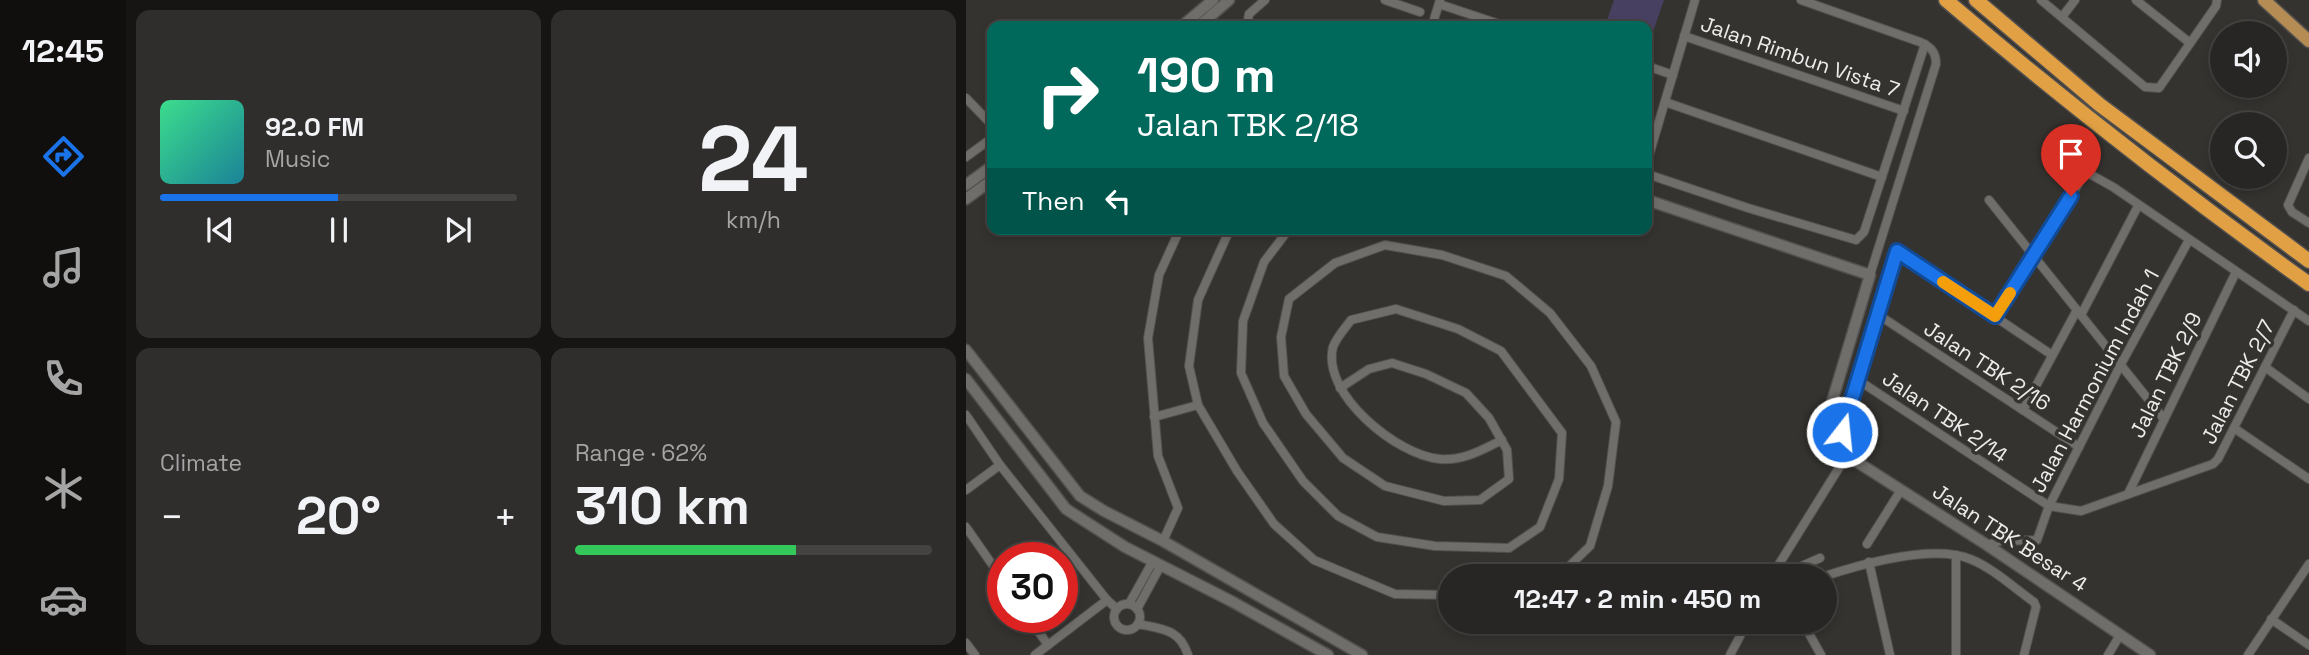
<!DOCTYPE html>
<html lang="en">
<head>
<meta charset="utf-8">
<style>
  :root { --surface:#282624; --page:#302e2c; --text:#f1f3f6; --muted:#a5a5a6; --line:#444341; --accent:#1a73e8 }
  body { margin:0; font-family:"Space Grotesk",sans-serif; background:var(--page); color:var(--text); height:100vh; display:flex; flex-direction:column; font-size:26px; white-space:nowrap }
  * { box-sizing:border-box; margin:0 }
  p { font-size:23px; color:var(--muted) }
  .icon { flex:none; width:38px; height:38px; fill:none; stroke:currentColor; stroke-width:2; stroke-linecap:round; stroke-linejoin:round }
  .map { position:relative; flex:1; overflow:hidden }
  .details { display:flex; flex-direction:column; gap:10px; padding:10px; background:#161514; width:840px }
  .details>* { flex:none }
  .banner { position:absolute; left:21px; top:21px; width:665px; height:214px; border-radius:14px; box-shadow:0 4px 10px #0003,0 0 0 2px var(--line); background:#00695c; color:#fff; overflow:hidden }
  .tools { position:absolute; left:1244px; top:21px; display:grid; gap:14px }
  .tools a { display:grid; place-items:center; width:77px; height:77px; border-radius:50%; background:var(--surface); box-shadow:0 4px 10px #0003,0 0 0 2px var(--line); font-size:35px }
  .speed { position:absolute; left:21px; top:542px; display:flex; gap:14px; font-size:35px; font-weight:700; text-align:center }
  .speed>* { display:grid; place-content:center; width:91px; height:91px; border-radius:50%; background:var(--surface); box-shadow:0 4px 10px #0003,0 0 0 2px var(--line); line-height:1 }
  .speed .limit { border:10px solid #d22; background:#fff; color:#111 }
  .pin { position:absolute; display:grid; place-items:center; width:60px; height:60px; color:#fff; margin:-72px -30px; border-radius:50% 50% 50% 0; rotate:-45deg; box-shadow:0 0 7px #0007 }
  .pin .icon { rotate:45deg }
  .me { position:absolute; width:77px; margin:-38px; rotate:16deg; stroke-linejoin:round; filter:drop-shadow(0 0 5px #0008) }
  .turn { display:flex; align-items:center; gap:24px; height:147px; padding:0 35px; font-size:32px }
  .turn .icon { width:91px; height:91px; stroke-width:2.5 }
  .turn b { display:block; font-size:49px; line-height:60px }
  .then { display:flex; align-items:center; height:66px; padding:0 35px; background:#0003; gap:14px; font-size:26px }
  .big { font-size:52px; font-weight:700; line-height:1.1 }
  .details .widget { flex:1; display:flex; flex-direction:column; justify-content:center; gap:10px; min-width:0; padding:0 24px; border-radius:14px; background:var(--page) }
  .details .dial { align-items:center; gap:0 }
  .dial b { font-size:91px; line-height:1 }
  .song { display:flex; align-items:center; gap:21px }
  .cover { width:84px; height:84px; border-radius:10px; background:linear-gradient(135deg,hsl(150 70% 55%),hsl(190 70% 35%)) }
  .played { height:7px; border-radius:4px; background:linear-gradient(90deg,var(--accent) 50%,var(--line) 50%) }
  .keys { display:flex; justify-content:space-around; direction:ltr }
  .heat { display:flex; justify-content:space-between; align-items:center; font-size:38px; direction:ltr }
  .charge { height:10px; border-radius:5px; background:linear-gradient(90deg,#34c759 62%,var(--line) 0) }
  .details .tiles { flex:1; display:grid; gap:10px; grid-template-columns:repeat(2,1fr) }
  .trip { position:absolute; left:472px; top:564px; width:399px; height:70px; border-radius:35px; background:var(--surface); box-shadow:0 4px 10px #0003,0 0 0 2px var(--line); font-weight:700; line-height:70px; text-align:center }
  main { display:flex; flex:1; min-height:0 }
  .tab-bar { display:flex; flex-direction:column; width:126px; justify-content:space-around; align-items:center; background:#100f0e; color:var(--muted) }
  .tab-bar .icon { width:49px; height:49px }
  .tab-bar .active { color:var(--accent) }
  .tab-bar b { font-size:32px; color:var(--text) }
  .map>svg:first-child { display:block }
  .park { fill:#484061 }
  .lines { fill:none; stroke-linecap:round; stroke-linejoin:round }
  .street-casing { stroke:#53514f; stroke-width:10 }
  .secondary-casing { stroke:#53514f; stroke-width:13 }
  .primary-casing { stroke:#53514f; stroke-width:15 }
  .highway-casing { stroke:#53514f; stroke-width:17 }
  .street { stroke:#706e6b; stroke-width:8 }
  .secondary { stroke:#706e6b; stroke-width:10 }
  .primary { stroke:#b48c54; stroke-width:12 }
  .highway { stroke:#e1a044; stroke-width:14 }
  .route-casing { stroke:#114b97; stroke-width:18 }
  .route { stroke:#1a73e8; stroke-width:12 }
  .slow { stroke:#f59e0b; stroke-width:12 }
  .labels { text-anchor:middle; stroke-width:7; stroke-linejoin:round; paint-order:stroke }
  .street-label { font-size:21px; fill:#eeeceb; stroke:#353330 }
</style>
</head>
<body>
<main>
<nav class="tab-bar">
<b>12:45</b>
<svg class="icon active" aria-label="directions" viewBox="0 0 24 24"><path d="M12 3l9 9-9 9-9-9zM9 14v-3h6M13 9l2 2-2 2"/></svg>
<svg class="icon" aria-label="music" viewBox="0 0 24 24"><path d="M9 18V5l10-2v13"/><circle cx="6" cy="18" r="3"/><circle cx="16" cy="16" r="3"/></svg>
<svg class="icon" aria-label="phone" viewBox="0 0 24 24"><path d="M5 4h4l2 5-3 2q2 4 5 5l2-3 5 2v4C11 20 4 13 5 4z"/></svg>
<svg class="icon" aria-label="climate" viewBox="0 0 24 24"><path d="M12 3v18M4 7l16 10M4 17L20 7"/></svg>
<svg class="icon" aria-label="car" viewBox="0 0 24 24"><path d="M5 17H2v-5l4-1 3-4h7l3 4 3 1v5h-3M9 17h6M6 11h13"/><circle cx="7" cy="17" r="2"/><circle cx="17" cy="17" r="2"/></svg>
</nav>
<section class="details">
<div class="tiles">
<div class="widget">
<div class="song"><i class="cover"></i><div><b>92.0 FM</b><p>Music</p></div></div>
<div class="played"></div>
<div class="keys"><svg class="icon" aria-label="previous" viewBox="0 0 24 24"><path d="M18 5L8 12l10 7zM5 5v14"/></svg><svg class="icon" aria-label="pause" viewBox="0 0 24 24"><path d="M8 5v14M16 5v14"/></svg><svg class="icon" aria-label="next" viewBox="0 0 24 24"><path d="M6 5l10 7-10 7zM19 5v14"/></svg></div>
</div>
<div class="widget dial"><b>24</b><p>km/h</p></div>
<div class="widget"><p>Climate</p>
<div class="heat"><a>−</a><b class="big">20°</b><a>+</a></div>
</div>
<div class="widget"><p>Range · 62%</p><b class="big">310 km</b><div class="charge"></div></div>
</div>
</section>
<div class="map">
<svg width="1343" height="655" viewBox="0 0 1343 655">
  <rect width="100%" height="100%" fill="#353330"/>
  <!-- park -->
  <path class="park" d="M648 0H698L683 43 681 42V26H639Z"/>
  <g class="lines">
    <defs>
      <g id="street">
        <path d="M419 0 454 12"/>
        <path d="M835 0 954 42C965 47 970 52 970 64L904 275"/>
        <path d="M1075 0 1179 87 1193 88 1250 6 1251 0"/>
        <path d="M1170 0 1224 43"/>
        <path d="M473 4 539 26"/>
        <path d="M1096 17 1109 0"/>
        <path d="M281 26 283 14 299 0"/>
        <path d="M466 26 474 0"/>
        <path d="M718 36 938 111"/>
        <path d="M681 66 707 75"/>
        <path d="M0 98 26 125"/>
        <path d="M699 102 916 177"/>
        <path d="M0 157 26 138"/>
        <path d="M1343 158 1322 205 1326 212 1343 223"/>
        <path d="M681 162 729 0"/>
        <path d="M681 174 782 208 890 240 898 232 959 44"/>
        <path d="M1023 200 1198 419"/>
        <path d="M323 229 298 262 277 321 275 373 297 423 337 481 372 516 411 537 469 546 543 548 574 527 593 479 596 433 535 351 492 329 430 309 385 320C380 327 370 338 367 347 355 394 432 456 474 459 497 461 516 450 536 440"/>
        <path d="M911 314 1113 447"/>
        <path d="M1115 315 1172 206"/>
        <path d="M1029 316 1092 219 1118 174 1122 173 1147 187 1343 321"/>
        <path d="M1299 367 1343 399"/>
        <path d="M892 380 1083 506 1115 511 1247 464 1252 459 1328 310"/>
        <path d="M374 388 403 369 426 363 460 374 500 393 523 418 541 450 543 479 514 500 478 501 419 486 377 458 340 414 318 376 315 337 323 299 369 263 419 245 476 255 540 276 584 313 625 366 650 422 642 486 624 546 593 576"/>
        <path d="M232 405 271 471 308 524 348 560 429 594 485 595"/>
        <path d="M1057 410 1111 310"/>
        <path d="M0 415 34 465 141 600 151 609"/>
        <path d="M188 417 232 405 223 366 232 300 264 229"/>
        <path d="M1268 428 1343 479"/>
        <path d="M871 450 931 251 1086 355"/>
        <path d="M0 490 34 465"/>
        <path d="M1162 494 1270 272"/>
        <path d="M0 527 37 580"/>
        <path d="M197 541 212 508 192 456 182 338 193 275 214 229"/>
        <path d="M901 544 935 490"/>
        <path d="M1021 545 1034 541 1071 540 1083 506 1155 364 1223 240"/>
        <path d="M903 562 924 655"/>
        <path d="M812 576 809 573 810 569 881 455"/>
        <path d="M813 576 854 558"/>
        <path d="M859 576C896 564 967 544 1004 559 1027 568 1048 588 1068 602L1070 607 1058 655"/>
        <path d="M163 604 187 561"/>
        <circle cx="161" cy="617" r="13"/>
        <path d="M171 609 195 565"/>
        <path d="M63 618 82 645"/>
        <path d="M1305 619 1343 645"/>
        <path d="M836 621 855 655"/>
        <path d="M172 624C196 629 214 629 222 655"/>
        <path d="M0 643 9 655"/>
        <path d="M69 655 141 600"/>
        <path d="M764 655 782 621"/>
        <path d="M990 655V555"/>
        <path d="M1142 655 1154 635"/>
        <path d="M1282 655 1343 564"/>
      </g>
      <g id="secondary">
        <path d="M216 26 247 0"/>
        <path d="M233 26 263 0"/>
        <path d="M0 185 26 166"/>
        <path d="M0 199 26 180"/>
        <path d="M681 200 904 275 859 425V432L863 444 1021 545 1184 655"/>
        <path d="M0 350 114 496 138 511 197 541 396 655"/>
        <path d="M0 379 100 509 159 547 265 601 362 655"/>
      </g>
      <path id="primary" d="M1298 0 1343 41"/>
      <g id="highway">
        <path d="M980 0C1097 100 1218 194 1343 284"/>
        <path d="M1010 0 1134 105 1343 261"/>
      </g>
    </defs>
    <!-- street casing -->
    <use href="#street" class="street-casing"/>
    <!-- secondary casing -->
    <use href="#secondary" class="secondary-casing"/>
    <!-- primary casing -->
    <use href="#primary" class="primary-casing"/>
    <!-- highway casing -->
    <use href="#highway" class="highway-casing"/>
    <!-- street -->
    <use href="#street" class="street"/>
    <!-- secondary -->
    <use href="#secondary" class="secondary"/>
    <!-- primary -->
    <use href="#primary" class="primary"/>
    <!-- highway -->
    <use href="#highway" class="highway"/>
  </g>
  <g class="lines">
    <defs>
      <path id="route" d="M876 432 931 251 1029 316 1105 196"/>
    </defs>
    <!-- route casing -->
    <use href="#route" class="route-casing"/>
    <!-- route -->
    <use href="#route" class="route"/>
    <!-- slow -->
    <path class="slow" d="M977 282 1029 316 1044 293"/>
  </g>
  <g class="labels">
    <!-- street labels -->
    <g class="street-label">
      <text transform="translate(834 57) rotate(19)" y="7">Jalan Rimbun Vista 7</text>
      <text transform="translate(1021 366) rotate(33)" y="7">Jalan TBK 2/16</text>
      <text transform="translate(1200 375) rotate(-64)" y="7">Jalan TBK 2/9</text>
      <text transform="translate(1129 381) rotate(-62)" y="7">Jalan Harmonium Indah 1</text>
      <text transform="translate(1272 382) rotate(-63)" y="7">Jalan TBK 2/7</text>
      <text transform="translate(979 417) rotate(34)" y="7">Jalan TBK 2/14</text>
      <text transform="translate(1044 538) rotate(33)" y="7">Jalan TBK Besar 4</text>
    </g>
  </g>
</svg>
<div class="tools">
<a><svg class="icon" aria-label="sound" viewBox="0 0 24 24"><path d="M4 9h4l5-4v14l-5-4H4zM17 9q2 3 0 6"/></svg></a>
<a><svg class="icon" aria-label="search" viewBox="0 0 24 24"><circle cx="10" cy="10" r="6"/><path d="M15 15l6 6"/></svg></a>
</div>
<div class="speed"><div class="limit">30</div></div>
<div class="pin" style="left:1105px;top:196px;background:#d93025"><svg class="icon" aria-label="arrive" viewBox="0 0 24 24"><path d="M6 21V4h12l-3 4 3 4H6"/></svg></div>
<svg class="me" style="left:876px;top:432px" viewBox="-20 -20 40 40"><circle r="17" fill="#1a73e8" stroke="#fff" stroke-width="3"/><path d="M0-11L8 9 0 5-8 9z" fill="#fff"/></svg>
<div class="trip">12:47 · 2 min · 450 m</div>
<div class="banner">
<div class="turn"><svg class="icon" aria-label="right" viewBox="0 0 24 24"><path d="M7 20v-9h11M14 6l5 5-5 5"/></svg><div><b>190 m</b>Jalan TBK 2/18</div></div>
<div class="then">Then<svg class="icon" aria-label="left" viewBox="0 0 24 24"><path d="M17 20v-9H6M10 6l-5 5 5 5"/></svg></div>
</div>
</div>
</main>
</body>
</html>
